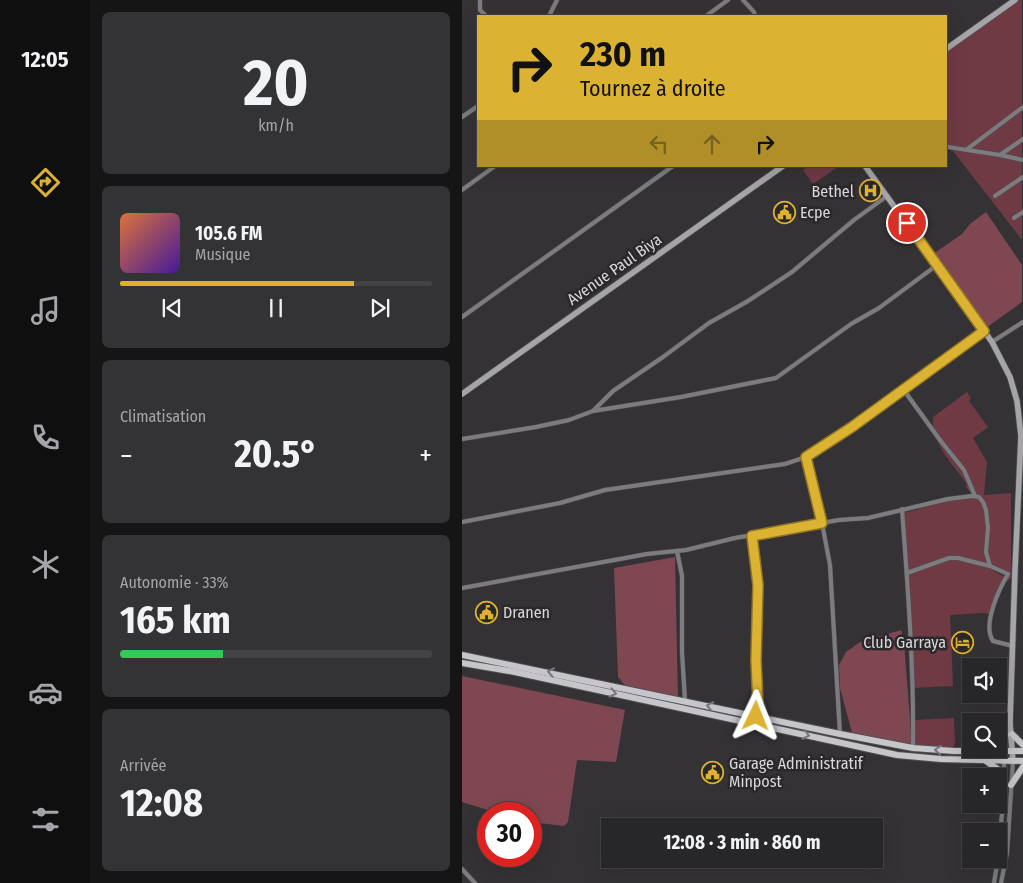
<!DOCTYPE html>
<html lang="fr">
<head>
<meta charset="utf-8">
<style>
  :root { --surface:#272628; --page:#333234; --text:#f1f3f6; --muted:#a4a5a8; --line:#434345; --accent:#dcb233 }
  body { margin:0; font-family:"Fira Sans Condensed",sans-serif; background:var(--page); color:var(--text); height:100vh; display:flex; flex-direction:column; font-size:19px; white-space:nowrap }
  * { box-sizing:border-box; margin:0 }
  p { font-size:16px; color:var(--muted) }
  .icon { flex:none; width:28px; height:28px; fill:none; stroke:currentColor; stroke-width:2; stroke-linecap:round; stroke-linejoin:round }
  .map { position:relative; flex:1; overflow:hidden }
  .sheet { display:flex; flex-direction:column; gap:12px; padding:12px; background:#151516; width:372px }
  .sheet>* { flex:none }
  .hud { position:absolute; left:15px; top:15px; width:470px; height:152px; border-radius:0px; box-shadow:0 5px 20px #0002,0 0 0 1px var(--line); background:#dcb233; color:#111; overflow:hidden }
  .buttons { position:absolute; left:500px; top:658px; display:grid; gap:10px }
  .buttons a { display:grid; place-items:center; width:45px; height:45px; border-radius:0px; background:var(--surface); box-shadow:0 5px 20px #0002,0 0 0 1px var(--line); font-size:25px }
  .speed { position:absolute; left:15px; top:802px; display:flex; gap:10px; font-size:25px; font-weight:700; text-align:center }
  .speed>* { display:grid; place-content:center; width:65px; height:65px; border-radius:50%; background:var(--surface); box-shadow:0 5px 20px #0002,0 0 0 1px var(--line); line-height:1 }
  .speed .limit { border:8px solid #d22; background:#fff; color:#111 }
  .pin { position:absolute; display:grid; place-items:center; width:42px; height:42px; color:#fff; margin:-21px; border:2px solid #fff; border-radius:50%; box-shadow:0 1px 5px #0007 }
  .me { position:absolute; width:55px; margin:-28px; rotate:2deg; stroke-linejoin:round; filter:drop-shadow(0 0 4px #0008) }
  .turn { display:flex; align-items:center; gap:18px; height:105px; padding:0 20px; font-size:22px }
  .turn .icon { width:65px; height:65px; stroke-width:2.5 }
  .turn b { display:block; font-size:35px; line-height:42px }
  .lanes { display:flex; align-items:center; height:48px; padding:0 20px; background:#0003; justify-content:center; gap:25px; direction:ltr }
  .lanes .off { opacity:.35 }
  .big { font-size:38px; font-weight:700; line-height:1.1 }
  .sheet .widget { flex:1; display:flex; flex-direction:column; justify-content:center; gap:8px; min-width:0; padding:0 18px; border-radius:8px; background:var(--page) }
  .sheet .dial { align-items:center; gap:0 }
  .dial b { font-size:65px; line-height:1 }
  .song { display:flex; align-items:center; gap:15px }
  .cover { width:60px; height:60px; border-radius:8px; background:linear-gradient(135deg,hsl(20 70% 55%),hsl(260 70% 35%)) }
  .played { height:5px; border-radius:2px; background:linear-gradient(90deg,var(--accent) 75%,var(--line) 75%) }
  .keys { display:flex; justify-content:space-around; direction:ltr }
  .heat { display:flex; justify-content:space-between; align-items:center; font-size:28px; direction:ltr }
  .charge { height:8px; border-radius:4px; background:linear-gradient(90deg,#34c759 33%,var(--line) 0) }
  .trip { position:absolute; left:139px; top:818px; width:282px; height:50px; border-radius:0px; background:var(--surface); box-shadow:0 5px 20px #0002,0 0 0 1px var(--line); font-weight:700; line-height:50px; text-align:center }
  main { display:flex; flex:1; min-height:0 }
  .tab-bar { display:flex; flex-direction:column; width:90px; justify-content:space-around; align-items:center; background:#100f10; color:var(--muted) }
  .tab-bar .icon { width:35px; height:35px }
  .tab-bar .active { color:var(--accent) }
  .tab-bar b { font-size:22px; color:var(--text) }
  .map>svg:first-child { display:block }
  .green { fill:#703a45 }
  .forest { fill:#7f4752 }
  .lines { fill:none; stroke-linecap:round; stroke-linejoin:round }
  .street-casing { stroke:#525053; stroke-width:5 }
  .secondary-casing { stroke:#525053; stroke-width:7 }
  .primary-casing { stroke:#525053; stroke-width:8 }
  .street { stroke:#7c7c7e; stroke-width:4 }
  .secondary { stroke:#a5a5a9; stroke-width:5.5 }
  .primary { stroke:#c5c5ca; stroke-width:6 }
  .oneway { stroke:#78767a }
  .route-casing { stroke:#8f7421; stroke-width:12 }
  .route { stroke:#dcb233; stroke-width:9 }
  .labels { text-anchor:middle; stroke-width:5; stroke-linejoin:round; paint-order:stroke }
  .poi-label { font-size:16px; fill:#dad8db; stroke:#2a282b; text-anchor:start }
  .street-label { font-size:16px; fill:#dad8db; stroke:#2a282b }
</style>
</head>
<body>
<main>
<nav class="tab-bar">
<b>12:05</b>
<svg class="icon active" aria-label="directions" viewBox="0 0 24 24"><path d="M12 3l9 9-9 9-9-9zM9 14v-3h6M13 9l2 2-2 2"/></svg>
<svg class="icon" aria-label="music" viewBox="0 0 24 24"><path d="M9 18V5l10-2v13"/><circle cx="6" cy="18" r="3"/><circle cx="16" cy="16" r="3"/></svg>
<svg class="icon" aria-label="phone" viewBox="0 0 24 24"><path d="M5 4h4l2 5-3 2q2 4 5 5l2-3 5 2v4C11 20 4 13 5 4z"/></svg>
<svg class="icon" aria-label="climate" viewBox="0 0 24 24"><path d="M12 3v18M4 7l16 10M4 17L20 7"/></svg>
<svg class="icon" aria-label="car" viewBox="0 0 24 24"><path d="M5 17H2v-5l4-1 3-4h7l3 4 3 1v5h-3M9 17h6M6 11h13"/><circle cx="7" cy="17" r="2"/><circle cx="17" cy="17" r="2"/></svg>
<svg class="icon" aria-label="filters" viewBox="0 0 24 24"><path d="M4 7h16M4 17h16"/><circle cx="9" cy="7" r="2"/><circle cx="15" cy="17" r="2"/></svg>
</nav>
<section class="sheet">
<div class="widget dial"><b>20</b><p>km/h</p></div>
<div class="widget">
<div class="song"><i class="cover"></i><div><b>105.6 FM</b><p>Musique</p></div></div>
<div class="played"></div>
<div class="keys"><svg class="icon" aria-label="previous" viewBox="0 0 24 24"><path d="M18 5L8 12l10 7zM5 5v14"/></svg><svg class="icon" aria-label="pause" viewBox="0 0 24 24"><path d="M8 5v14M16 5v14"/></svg><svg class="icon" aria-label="next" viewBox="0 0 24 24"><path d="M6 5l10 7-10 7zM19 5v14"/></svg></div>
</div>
<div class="widget"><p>Climatisation</p>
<div class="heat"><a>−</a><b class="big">20.5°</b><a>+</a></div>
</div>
<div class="widget"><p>Autonomie · 33%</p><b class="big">165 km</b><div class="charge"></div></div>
<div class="widget"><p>Arrivée</p><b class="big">12:08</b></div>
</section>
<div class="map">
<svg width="561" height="883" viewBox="0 0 561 883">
  <rect width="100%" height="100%" fill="#343235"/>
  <!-- green -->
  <g class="green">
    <path d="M553 0H560V240L484 142V49Z"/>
    <path d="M346 166H377L351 184 341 170Z"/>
    <path d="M505 392 509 398 507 401 526 427 511 438 525 462 522 495 549 493V578L545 582 543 576 534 569 530 570 543 577 529 613 526 614 522 613 488 615 491 686 450 688 448 686V681L445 579 440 513C465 509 489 495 514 499L504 487V483C490 463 469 443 471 417Z"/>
    <path d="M492 718 493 743 491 749 453 745V720Z"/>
  </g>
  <!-- forest -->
  <g class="forest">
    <path d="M524 212 560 265V302L524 328 471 254 500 234 508 224Z"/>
    <path d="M213 557 216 701 165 688 156 677 152 568Z"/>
    <path d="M439 630 442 643 450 744 410 737 391 736 378 688 377 665 384 652 398 642Z"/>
    <path d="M0 676 163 710 154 762 115 760 106 822 102 826 69 822V814H39L0 802Z"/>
  </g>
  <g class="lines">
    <defs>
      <g id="street">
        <path d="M18 0V10L24 16"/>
        <path d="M281 0 292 12 293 16"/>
        <path d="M87 16 95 0"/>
        <path d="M244 16 266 0"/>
        <path d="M0 117 16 106"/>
        <path d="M484 145 486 147 538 155 561 160"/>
        <path d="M504 150 561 107"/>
        <path d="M538 155 561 139"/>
        <path d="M0 190 33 166"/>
        <path d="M533 196 561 177"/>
        <path d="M552 218 561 212"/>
        <path d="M0 317 211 166"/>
        <path d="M530 342 561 322"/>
        <path d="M441 389 478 440 502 470 513 496"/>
        <path d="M131 411 151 391 201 357 247 323 286 301 330 272 392 220 425 196"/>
        <path d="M0 439 74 427 107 420 131 411 219 397 314 378 389 324 417 308 475 265"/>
        <path d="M344 457 360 523 368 565 378 734"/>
        <path d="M440 509C446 589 452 668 451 748"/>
        <path d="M0 522 98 503 143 490 323 464 344 457 390 427 522 331"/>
        <path d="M290 536 296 585 294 661 296 704 294 716"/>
        <path d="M215 551 220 576V652L223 701"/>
        <path d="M445 573 487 558H496L528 566"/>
        <path d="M546 574C537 589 520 625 531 641L551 646"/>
        <path d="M0 588 185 554 224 550 273 538 377 520 406 518 486 499 510 496 517 497 521 502 524 510 526 528 524 552 528 566 546 574"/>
        <path d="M536 855 542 793V761"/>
        <path d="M0 869 13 883"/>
        <path d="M532 883 536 859"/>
        <path d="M539 883 545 853 551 761"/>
      </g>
      <g id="secondary">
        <path d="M484 49 553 0"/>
        <path d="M403 166 530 342 548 377 555 401 559 436 553 570 548 723 551 761"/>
        <path d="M0 394 321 166"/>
        <path d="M542 761 544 735 548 725"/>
      </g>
      <g id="primary">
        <path d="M0 655 378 734 451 748 492 751H561"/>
        <path d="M0 663 53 672 435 755 479 759 561 761"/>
        <path d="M550 734 561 745"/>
        <path d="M536 745 544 735"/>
        <path d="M524 761 537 770 542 781"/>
        <path d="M549 785 561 767"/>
      </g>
    </defs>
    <!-- street casing -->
    <use href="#street" class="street-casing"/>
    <!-- secondary casing -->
    <use href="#secondary" class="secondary-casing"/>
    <!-- primary casing -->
    <use href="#primary" class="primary-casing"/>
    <!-- street -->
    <use href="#street" class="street"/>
    <!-- secondary -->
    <use href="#secondary" class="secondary"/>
    <!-- primary -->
    <use href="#primary" class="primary"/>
  </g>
  <!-- one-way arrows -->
  <defs><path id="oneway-chevron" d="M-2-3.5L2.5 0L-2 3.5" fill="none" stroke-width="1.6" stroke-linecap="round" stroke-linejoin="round" transform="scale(1.25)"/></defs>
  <g class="oneway">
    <use href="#oneway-chevron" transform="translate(89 672) rotate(-169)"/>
    <use href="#oneway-chevron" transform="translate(151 693) rotate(12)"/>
    <use href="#oneway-chevron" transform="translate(248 706) rotate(-168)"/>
    <use href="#oneway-chevron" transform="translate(344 735) rotate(12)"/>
    <use href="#oneway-chevron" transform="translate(476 750) rotate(-175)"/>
  </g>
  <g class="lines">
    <defs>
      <path id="route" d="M294 716 296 704 294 660 296 585 290 536 360 523 344 457 390 427 522 331 445 223"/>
    </defs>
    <!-- route casing -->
    <use href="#route" class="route-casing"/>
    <!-- route -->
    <use href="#route" class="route"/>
  </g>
  <!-- icons -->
  <defs>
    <symbol id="hospital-ring" viewBox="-11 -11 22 22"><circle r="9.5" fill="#2a282b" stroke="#dcb233" stroke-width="1.5"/><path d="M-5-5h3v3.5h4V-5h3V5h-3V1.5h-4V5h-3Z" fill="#dcb233"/></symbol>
    <symbol id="civic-ring" viewBox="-11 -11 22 22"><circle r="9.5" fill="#2a282b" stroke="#dcb233" stroke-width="1.5"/><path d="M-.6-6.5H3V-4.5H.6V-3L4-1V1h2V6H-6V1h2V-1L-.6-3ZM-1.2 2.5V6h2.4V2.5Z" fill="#dcb233"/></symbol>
    <symbol id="hotel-ring" viewBox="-11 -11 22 22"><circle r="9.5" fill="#2a282b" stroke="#dcb233" stroke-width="1.5"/><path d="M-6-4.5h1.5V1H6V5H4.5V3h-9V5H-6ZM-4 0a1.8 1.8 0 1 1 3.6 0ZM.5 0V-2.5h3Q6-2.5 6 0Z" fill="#dcb233"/></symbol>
  </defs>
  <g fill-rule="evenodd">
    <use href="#hospital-ring" x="396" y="178" width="25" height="25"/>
    <use href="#civic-ring" x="310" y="200" width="25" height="25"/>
    <use href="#civic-ring" x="12" y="600" width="25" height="25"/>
    <use href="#hotel-ring" x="488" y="630" width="25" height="25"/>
    <use href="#civic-ring" x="238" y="760" width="25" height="25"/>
  </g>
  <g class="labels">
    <!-- poi labels -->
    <g class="poi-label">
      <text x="392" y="197" text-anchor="end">Bethel</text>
      <text x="338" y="218">Ecpe</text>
      <text x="41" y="618">Dranen</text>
      <text x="484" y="648" text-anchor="end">Club Garraya</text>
      <text x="267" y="769">Garage Administratif<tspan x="267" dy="18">Minpost</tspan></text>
    </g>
    <!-- street labels -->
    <g class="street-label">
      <text transform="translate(152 269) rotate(-35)" y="6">Avenue Paul Biya</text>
    </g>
  </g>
</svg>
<div class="buttons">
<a><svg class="icon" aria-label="sound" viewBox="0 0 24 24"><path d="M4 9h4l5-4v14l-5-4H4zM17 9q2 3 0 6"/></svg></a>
<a><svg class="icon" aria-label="search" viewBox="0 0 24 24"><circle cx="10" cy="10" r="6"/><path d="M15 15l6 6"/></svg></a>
<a>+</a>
<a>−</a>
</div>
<div class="speed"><div class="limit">30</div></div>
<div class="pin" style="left:445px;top:223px;background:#d93025"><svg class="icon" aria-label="arrive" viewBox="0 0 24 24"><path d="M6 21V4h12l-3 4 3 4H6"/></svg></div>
<svg class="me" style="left:294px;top:716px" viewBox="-20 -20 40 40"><path d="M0-17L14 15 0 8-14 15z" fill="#dcb233" stroke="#fff" stroke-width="4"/></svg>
<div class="trip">12:08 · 3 min · 860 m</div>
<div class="hud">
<div class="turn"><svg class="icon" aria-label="right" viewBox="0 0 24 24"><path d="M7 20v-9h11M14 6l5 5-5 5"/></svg><div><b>230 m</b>Tournez à droite</div></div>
<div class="lanes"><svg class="icon off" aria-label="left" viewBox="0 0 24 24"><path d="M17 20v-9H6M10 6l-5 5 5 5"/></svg><svg class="icon off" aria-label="ahead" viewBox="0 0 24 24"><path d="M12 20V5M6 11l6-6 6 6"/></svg><svg class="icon" aria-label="right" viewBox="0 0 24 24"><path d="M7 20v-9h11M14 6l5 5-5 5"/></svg></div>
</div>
</div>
</main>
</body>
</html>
